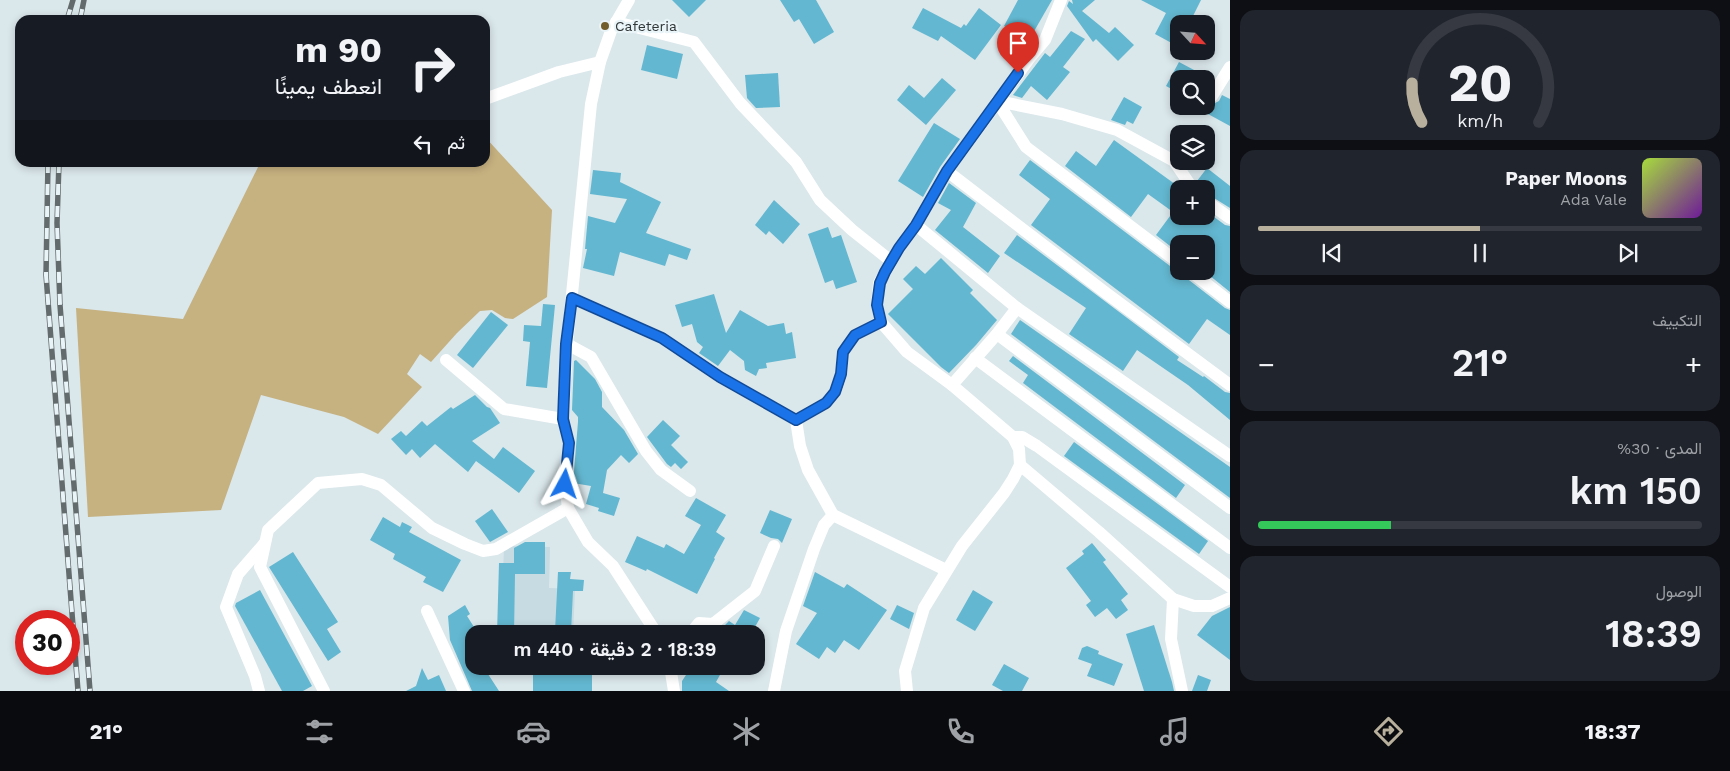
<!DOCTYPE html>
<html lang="ar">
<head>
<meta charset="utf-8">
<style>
  :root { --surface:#171b24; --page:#20242c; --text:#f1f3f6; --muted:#9ea1a6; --line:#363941; --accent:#b8b09c }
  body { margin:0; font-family:"Work Sans",Vazirmatn,sans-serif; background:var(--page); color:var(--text); direction:rtl; height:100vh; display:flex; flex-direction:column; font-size:19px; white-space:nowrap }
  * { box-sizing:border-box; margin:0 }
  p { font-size:16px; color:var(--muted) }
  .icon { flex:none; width:28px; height:28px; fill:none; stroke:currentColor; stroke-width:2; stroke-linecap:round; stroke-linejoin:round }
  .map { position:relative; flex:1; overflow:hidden; direction:ltr }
  .panel { display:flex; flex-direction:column; gap:10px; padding:10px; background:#0d0f14; width:500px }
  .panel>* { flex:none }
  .guide { position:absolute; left:15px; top:15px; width:475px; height:152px; border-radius:15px; box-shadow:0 2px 8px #0003; direction:rtl; background:#171b24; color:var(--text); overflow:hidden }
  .needle { width:32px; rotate:116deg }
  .tools { position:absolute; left:1170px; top:15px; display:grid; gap:10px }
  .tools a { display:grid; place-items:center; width:45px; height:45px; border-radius:10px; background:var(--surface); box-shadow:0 2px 8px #0003; font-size:25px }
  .speed { position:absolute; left:15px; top:610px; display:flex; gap:10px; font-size:25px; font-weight:700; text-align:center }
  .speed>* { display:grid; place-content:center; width:65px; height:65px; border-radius:50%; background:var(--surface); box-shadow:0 2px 8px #0003; line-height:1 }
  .speed .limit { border:8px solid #d22; background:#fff; color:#111 }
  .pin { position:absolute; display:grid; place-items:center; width:42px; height:42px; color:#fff; margin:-51px -21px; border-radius:50% 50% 50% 0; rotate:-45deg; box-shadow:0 0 5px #0007 }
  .pin .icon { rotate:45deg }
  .me { position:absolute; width:55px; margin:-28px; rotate:5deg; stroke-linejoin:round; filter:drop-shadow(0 0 4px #0008) }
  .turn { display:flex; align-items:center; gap:18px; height:105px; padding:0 25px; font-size:22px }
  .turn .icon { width:65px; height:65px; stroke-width:2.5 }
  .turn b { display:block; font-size:35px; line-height:42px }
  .then { display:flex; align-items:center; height:48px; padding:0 25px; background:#0003; gap:10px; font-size:19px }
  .big { font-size:38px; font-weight:600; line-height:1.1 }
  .panel .widget { flex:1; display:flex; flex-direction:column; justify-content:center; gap:8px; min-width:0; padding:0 18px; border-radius:15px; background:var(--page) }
  .panel .dial { align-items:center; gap:0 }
  .dial svg { height:130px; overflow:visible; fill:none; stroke:var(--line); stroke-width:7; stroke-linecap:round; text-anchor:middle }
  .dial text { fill:var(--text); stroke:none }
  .song { display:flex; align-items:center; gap:15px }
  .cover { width:60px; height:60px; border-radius:8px; background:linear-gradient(135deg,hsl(80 70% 55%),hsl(280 70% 35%)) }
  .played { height:5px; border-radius:2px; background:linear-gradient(90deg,var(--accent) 50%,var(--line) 50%) }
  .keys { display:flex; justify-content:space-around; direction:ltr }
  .heat { display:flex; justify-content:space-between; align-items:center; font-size:28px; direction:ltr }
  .charge { height:8px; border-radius:4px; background:linear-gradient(90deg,#34c759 30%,var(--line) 0) }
  .trip { position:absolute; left:465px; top:625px; width:300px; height:50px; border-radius:15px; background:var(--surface); box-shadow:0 2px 8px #0003; font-weight:600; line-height:50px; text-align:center; direction:rtl }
  .tabs { display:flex; height:80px; justify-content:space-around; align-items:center; background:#090b0e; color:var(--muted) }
  .tabs .icon { width:35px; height:35px }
  .tabs .current { color:var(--accent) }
  .tabs b { font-size:22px; color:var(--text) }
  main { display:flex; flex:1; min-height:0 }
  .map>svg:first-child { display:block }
  .built { fill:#c6dbe2 }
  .green { fill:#c6b180 }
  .building { fill:#63b7d0 }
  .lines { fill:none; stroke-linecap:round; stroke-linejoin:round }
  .street { stroke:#fff; stroke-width:12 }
  .rail-casing { stroke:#636b6d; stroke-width:5.5 }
  .rail { stroke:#e8f4f8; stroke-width:4; stroke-dasharray:11; stroke-linecap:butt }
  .route-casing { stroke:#114b97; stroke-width:12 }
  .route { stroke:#1a73e8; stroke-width:9 }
  .poi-dot { fill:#725e2d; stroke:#e8f4f8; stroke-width:2 }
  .labels { text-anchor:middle; stroke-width:4.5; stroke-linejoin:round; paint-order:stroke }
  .poi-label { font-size:14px; fill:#313637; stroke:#e8f4f8; text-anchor:start }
</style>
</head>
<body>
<main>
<section class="panel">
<div class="widget dial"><svg viewBox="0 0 100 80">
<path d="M14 69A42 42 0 1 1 86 69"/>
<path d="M14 69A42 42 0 0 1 8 45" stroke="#b8b09c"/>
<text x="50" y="56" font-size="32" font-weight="700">20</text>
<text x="50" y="72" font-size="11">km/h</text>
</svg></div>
<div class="widget">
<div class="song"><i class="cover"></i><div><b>Paper Moons</b><p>Ada Vale</p></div></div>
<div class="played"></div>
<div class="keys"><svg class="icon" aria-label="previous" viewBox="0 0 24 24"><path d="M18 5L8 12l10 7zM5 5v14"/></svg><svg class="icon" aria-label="pause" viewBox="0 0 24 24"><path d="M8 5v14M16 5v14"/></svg><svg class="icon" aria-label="next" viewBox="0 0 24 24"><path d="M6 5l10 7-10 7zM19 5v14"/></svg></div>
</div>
<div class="widget"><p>التكييف</p>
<div class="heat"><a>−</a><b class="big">21°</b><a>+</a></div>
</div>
<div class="widget"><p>المدى · 30%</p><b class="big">150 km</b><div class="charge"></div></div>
<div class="widget"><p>الوصول</p><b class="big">18:39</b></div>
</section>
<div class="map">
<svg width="1230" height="691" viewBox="0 0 1230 691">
  <rect width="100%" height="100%" fill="#dae7eb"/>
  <!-- built -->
  <path class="built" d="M504 546 550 547 549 588 575 589 573 634H501Z"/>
  <!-- green -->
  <path class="green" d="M485 137 552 210 547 297 513 319 505 318 492 310 480 311 457 333 431 362 420 354 407 374 422 387 378 434 344 417 261 395 221 510 88 517 76 308 183 319 260 163 485 162Z"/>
  <!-- building -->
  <g class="building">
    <path d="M672 0H706L689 17Z"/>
    <path d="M780 0H816L834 32 814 44 799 19 794 22Z"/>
    <path d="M1018 0H1052L1029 40 1004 26Z"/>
    <path d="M1072 0H1095L1082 11 1109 33 1115 27 1134 45 1118 61 1096 39 1093 42 1067 6 1069 1 1073 4Z"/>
    <path d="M1141 0H1201L1189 24H1179V47L1155 34 1166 13Z"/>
    <path d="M923 8 961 28 964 24 966 26 979 8 1001 25 975 60 941 36 938 41 912 28Z"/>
    <path d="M1071 31 1085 39 1063 67 1070 72 1047 100 1031 86 1022 98 1013 95 1045 53 1050 57Z"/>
    <path d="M647 45 683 54 677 79 641 70Z"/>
    <path d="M1179 62 1211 79H1179V93L1166 86Z"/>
    <path d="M778 73 780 107 756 108 747 98 745 75Z"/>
    <path d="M942 78 956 90 926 125 897 100 909 85 924 98Z"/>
    <path d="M1222 95 1230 99V126L1208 114 1213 104 1219 101Z"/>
    <path d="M1124 97 1142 107 1133 124 1127 121 1125 125 1111 120Z"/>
    <path d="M934 123 960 139 940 167 923 197 898 181Z"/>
    <path d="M1114 140 1179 187V216H1206V211L1225 225 1230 226V292L1204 271H1206V244H1179V253L1156 235 1173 212 1148 194 1131 217 1065 166 1076 151 1096 166Z"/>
    <path d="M1030 160 1174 269 1182 271 1185 277 1225 308 1230 310V335L1207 319 1189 344 1031 225 1050 199 1019 175Z"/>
    <path d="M1207 168 1230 186V208L1206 193V189H1201L1197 181Z"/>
    <path d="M593 170 621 173 620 182 661 202 646 233 691 249 687 260 669 254 665 266 620 252 614 276 583 268 587 249H585L588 216 615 223 627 199 590 194Z"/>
    <path d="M949 183 976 203 963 227 1000 256 988 273 935 230 951 210 938 203Z"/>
    <path d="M774 200 800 224 783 244 769 231 766 235 755 225Z"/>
    <path d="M828 227 832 238 841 235 857 282 836 289 833 280 825 283 808 234Z"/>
    <path d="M1017 235 1179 357 1177 360 1203 377 1204 376 1225 392 1230 393V420L1188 385 1137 350 1123 371 1069 334 1086 308 1004 253Z"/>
    <path d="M941 258 973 290 970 293 997 320 976 345 949 373 941 367 888 314 913 289 903 279 916 266 925 274Z"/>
    <path d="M714 294 726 333 740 310 768 326 784 323 786 334 792 332 796 358 766 363 767 368 759 369 756 376 745 370 744 361 730 350 718 366 699 353 703 347 697 342 692 324 682 327 675 305Z"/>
    <path d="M543 304 555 305 547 388 526 386 530 342 523 341 524 325 541 326Z"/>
    <path d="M491 312 508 325 473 368 457 355Z"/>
    <path d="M1020 320 1230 467V498L1011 334Z"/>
    <path d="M1013 356 1185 485 1176 498 1023 383 1028 375 1009 361Z"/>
    <path d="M576 360 595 379 602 392V407L624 430 638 454 629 463 621 455 607 470 603 493 620 498 614 516 598 511 599 508 586 504 591 486 573 483 578 422V417L572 410 574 361Z"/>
    <path d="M475 395 487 407 490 408 500 423 472 441 494 459 503 447 535 471 519 493 476 461 468 472 435 444 420 458 412 449 406 455 391 439 401 431 406 436 422 421 427 426 451 407 453 409Z"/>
    <path d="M663 420 680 436 671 445 688 462 681 469 675 463 671 467 667 464 647 437Z"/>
    <path d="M1074 442 1208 541 1199 554 1064 456Z"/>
    <path d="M696 498 726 515 716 532 725 538 714 558 715 559 697 594 647 569 646 571 625 562 637 536 664 548 666 544 684 554 701 525 685 516Z"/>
    <path d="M492 509 508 532 490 542 475 521Z"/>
    <path d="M770 510 792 519 782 543 778 539 771 538 760 533Z"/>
    <path d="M383 517 400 527 402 522 412 527 409 532 461 560 443 592 423 582 426 577 393 559 395 554 370 540Z"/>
    <path d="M525 542H545V574H515L514 634H497L499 563H514V548Z"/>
    <path d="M1092 543 1106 560 1103 562 1128 594 1121 600 1128 610 1116 619 1107 608 1095 617 1086 605 1091 601 1066 568 1084 554 1082 551Z"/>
    <path d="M293 552 338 622 327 629 341 652 328 661 269 567Z"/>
    <path d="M558 572H571L570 579 584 580 583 591H573L571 632 555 631Z"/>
    <path d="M815 572 844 588 847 584 887 610 859 650 844 640 835 653 827 647 819 659 796 644 817 613 803 606Z"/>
    <path d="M260 590 312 686 303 691H282L235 606 236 603Z"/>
    <path d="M973 590 993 602 975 631 956 620Z"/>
    <path d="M465 605 470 614 467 616 474 627V666H501L488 674 499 691H472L450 640 448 616Z"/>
    <path d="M897 605 914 613 909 629 890 619Z"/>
    <path d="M1230 607V660L1197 635 1212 616Z"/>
    <path d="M744 610 760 618 751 634H720L724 626 729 621 735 625Z"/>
    <path d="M1154 625 1172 682 1174 691H1144L1126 634Z"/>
    <path d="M1087 646 1099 651 1098 654 1123 664 1114 686 1087 676 1092 664 1078 659 1082 648Z"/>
    <path d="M1004 664 1029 678 1022 691H1003L992 685Z"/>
    <rect x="533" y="666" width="59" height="25"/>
    <path d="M692 666H725L716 682 729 691H682V681Z"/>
    <path d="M422 668 428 680 439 675 446 691H406L416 686Z"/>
    <path d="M1198 675 1211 680 1207 691H1192Z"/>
  </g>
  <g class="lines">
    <!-- street -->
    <g class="street">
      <path d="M629 0 611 31 600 62 591 104 567 344 563 419 569 443 565 484 568 508 588 542 613 566 657 634"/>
      <path d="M616 22 694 42 740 103 796 162 820 200 852 230 891 261"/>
      <path d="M1212 96 1230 67"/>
      <path d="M485 99 559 72 600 62"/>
      <path d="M947 171 1106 293 1230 385"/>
      <path d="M1206 201 1230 218"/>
      <path d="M916 225 1017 308 997 334 952 385"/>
      <path d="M1179 263 1026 147 997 101 1062 114 1117 130 1174 161 1193 189"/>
      <path d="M1190 271 1230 302"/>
      <path d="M572 298 662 338 720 377 796 420"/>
      <path d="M1017 308 1230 456"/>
      <path d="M997 334 1230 508"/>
      <path d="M567 344 591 357 646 451 661 470 690 491"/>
      <path d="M975 358 1230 548"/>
      <path d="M446 360 504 409 563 419"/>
      <path d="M796 420 800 446 808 470 833 515 946 570"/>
      <path d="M796 420 826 403 835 392 841 375 843 352 855 335 881 322"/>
      <path d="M1013 437H1022L1037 446 1230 587"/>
      <path d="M1020 465 1099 532 1173 599 1194 606H1212L1230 598"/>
      <path d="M1173 599 1171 639 1182 691"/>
      <path d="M427 611 464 691"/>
      <path d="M690 634 699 623 713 624 755 591 774 546"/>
      <path d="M670 666 674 691"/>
      <path d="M259 691 255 676 226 607 238 574 264 544"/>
      <path d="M324 691 260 567 268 530 318 483 362 479 381 485 432 528 465 544 483 551 496 549 568 508"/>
      <path d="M774 691 786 631 814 549 824 525 833 515"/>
      <path d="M907 691 905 671 924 608 962 546 1004 493 1013 479 1020 465 1019 449 1013 437 952 385 907 352 881 322 877 305 879 283 899 248 916 225 947 171 1029 59 1045 40 1061 0"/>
    </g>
    <defs>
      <g id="rail">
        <path d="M67 20 73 0"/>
        <path d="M80 20 84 0"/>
        <path d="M48 162 46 275 78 691"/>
        <path d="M59 162 57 223 60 305 90 691"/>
      </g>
    </defs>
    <!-- rail casing -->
    <use href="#rail" class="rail-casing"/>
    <!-- rail -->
    <use href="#rail" class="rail"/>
  </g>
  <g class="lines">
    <defs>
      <path id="route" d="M565 484 569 443 563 419 566 344 572 298 662 338 720 377 796 420 826 403 835 392 841 374 843 352 855 335 881 322 877 305 880 283 885 272 899 248 916 225 947 171 1018 73"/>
    </defs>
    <!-- route casing -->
    <use href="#route" class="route-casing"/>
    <!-- route -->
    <use href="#route" class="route"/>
  </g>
  <!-- markers -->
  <circle class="poi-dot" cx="605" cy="26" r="5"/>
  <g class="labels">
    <!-- poi labels -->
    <g class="poi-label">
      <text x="615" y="31">Cafeteria</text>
    </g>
  </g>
</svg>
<div class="tools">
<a><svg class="needle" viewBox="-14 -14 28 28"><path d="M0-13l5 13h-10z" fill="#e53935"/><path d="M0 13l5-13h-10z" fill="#9ea1a6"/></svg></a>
<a><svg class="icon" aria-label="search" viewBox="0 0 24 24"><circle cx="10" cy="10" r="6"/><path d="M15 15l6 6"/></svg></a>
<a><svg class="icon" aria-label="layers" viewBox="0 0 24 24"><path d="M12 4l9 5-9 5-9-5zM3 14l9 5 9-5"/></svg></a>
<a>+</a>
<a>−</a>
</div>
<div class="speed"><div class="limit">30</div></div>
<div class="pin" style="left:1018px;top:73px;background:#d93025"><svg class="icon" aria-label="arrive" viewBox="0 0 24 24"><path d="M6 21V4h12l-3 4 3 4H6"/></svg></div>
<svg class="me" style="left:565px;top:484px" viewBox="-20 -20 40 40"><path d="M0-17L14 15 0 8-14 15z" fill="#1a73e8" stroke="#fff" stroke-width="4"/></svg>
<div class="trip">18:39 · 2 دقيقة · 440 m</div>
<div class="guide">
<div class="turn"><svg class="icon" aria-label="right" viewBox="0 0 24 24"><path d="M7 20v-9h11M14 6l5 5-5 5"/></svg><div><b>90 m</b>انعطف يمينًا</div></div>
<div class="then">ثم<svg class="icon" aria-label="left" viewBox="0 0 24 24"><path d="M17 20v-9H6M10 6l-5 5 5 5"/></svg></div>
</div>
</div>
</main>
<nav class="tabs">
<b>18:37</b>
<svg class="icon current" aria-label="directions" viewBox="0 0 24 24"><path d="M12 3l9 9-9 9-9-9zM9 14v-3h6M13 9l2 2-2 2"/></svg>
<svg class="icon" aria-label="music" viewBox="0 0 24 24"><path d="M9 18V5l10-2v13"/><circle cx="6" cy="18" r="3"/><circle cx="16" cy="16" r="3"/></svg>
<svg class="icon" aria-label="phone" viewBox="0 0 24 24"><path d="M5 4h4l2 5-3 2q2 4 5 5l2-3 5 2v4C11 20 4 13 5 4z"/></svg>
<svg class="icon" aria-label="climate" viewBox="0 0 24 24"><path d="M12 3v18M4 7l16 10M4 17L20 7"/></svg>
<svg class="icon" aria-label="car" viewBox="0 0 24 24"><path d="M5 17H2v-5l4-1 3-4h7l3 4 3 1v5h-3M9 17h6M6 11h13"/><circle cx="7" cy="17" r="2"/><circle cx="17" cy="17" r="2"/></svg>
<svg class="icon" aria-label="filters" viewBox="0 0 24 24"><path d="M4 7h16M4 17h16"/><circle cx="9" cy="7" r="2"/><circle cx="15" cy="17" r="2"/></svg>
<b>21°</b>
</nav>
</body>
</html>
